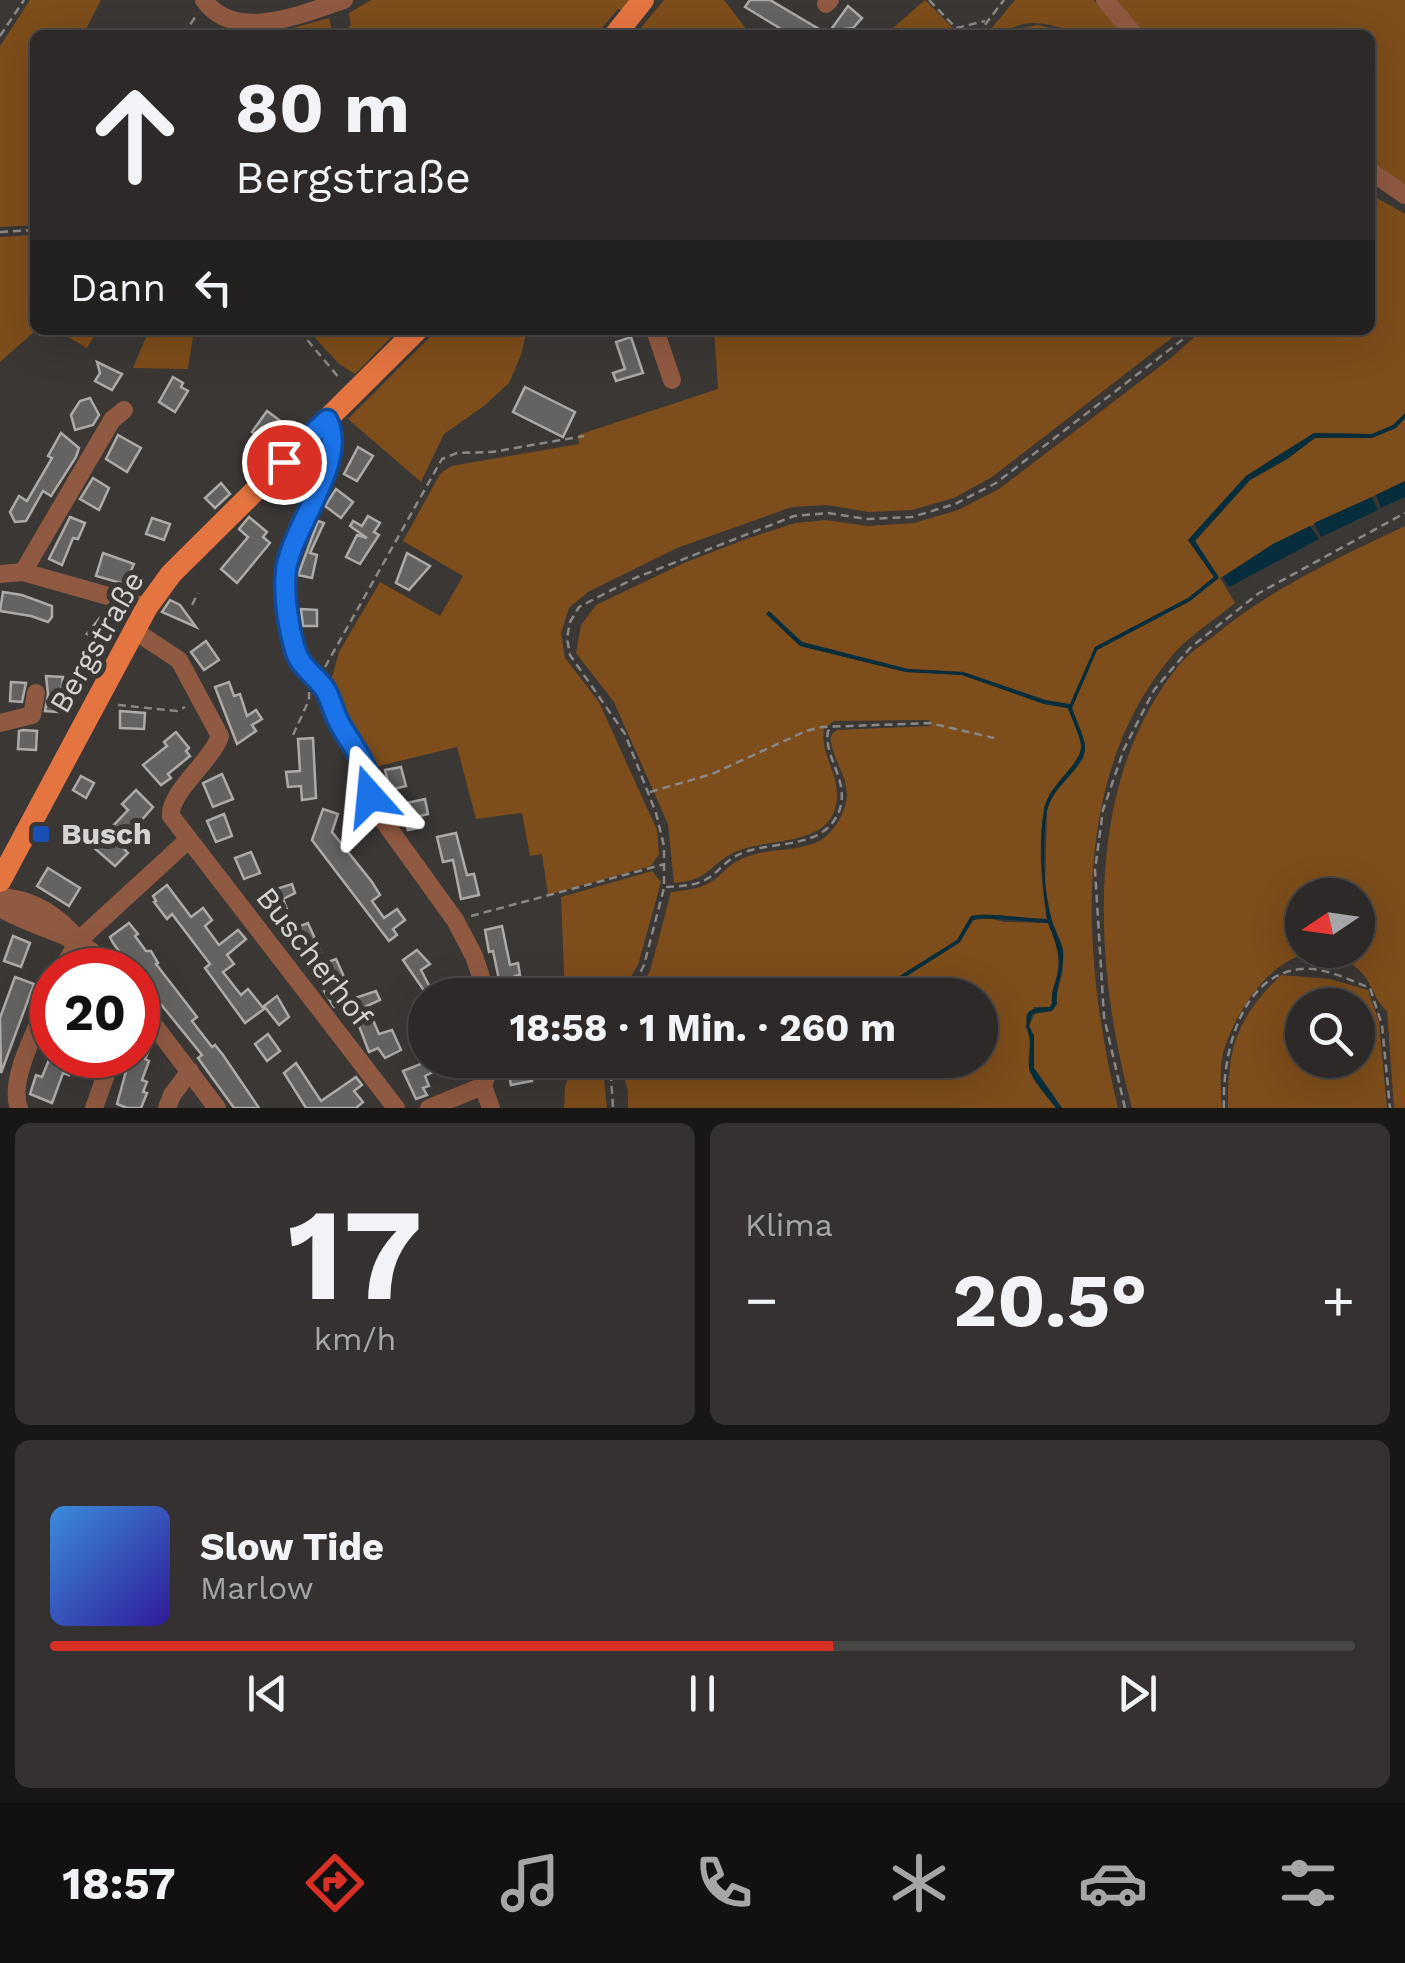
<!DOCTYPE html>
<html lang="de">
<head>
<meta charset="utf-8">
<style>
  :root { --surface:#2c2928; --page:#343130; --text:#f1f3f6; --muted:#a6a6a8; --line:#484545; --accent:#d93025 }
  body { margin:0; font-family:"Work Sans",sans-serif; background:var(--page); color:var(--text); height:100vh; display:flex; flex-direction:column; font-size:38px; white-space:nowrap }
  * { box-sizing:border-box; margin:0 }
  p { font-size:32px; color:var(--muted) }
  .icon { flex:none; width:55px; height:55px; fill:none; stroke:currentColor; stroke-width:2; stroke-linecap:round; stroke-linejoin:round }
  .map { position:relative; height:1108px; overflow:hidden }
  .drawer { display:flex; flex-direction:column; gap:15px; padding:15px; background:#181716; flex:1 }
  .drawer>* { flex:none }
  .banner { position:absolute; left:30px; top:30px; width:1345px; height:305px; border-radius:15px; box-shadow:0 10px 40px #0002,0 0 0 2px var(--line); background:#2c2928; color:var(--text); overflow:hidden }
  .needle { width:65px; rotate:257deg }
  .tools { position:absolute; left:1285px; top:878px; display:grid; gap:20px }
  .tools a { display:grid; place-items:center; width:90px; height:90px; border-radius:50%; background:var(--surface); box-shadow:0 10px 40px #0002,0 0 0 2px var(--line); font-size:50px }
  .speed { position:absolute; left:30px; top:948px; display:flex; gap:20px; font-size:50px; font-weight:700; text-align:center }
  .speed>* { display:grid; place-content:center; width:130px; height:130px; border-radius:50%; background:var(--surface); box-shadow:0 10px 40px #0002,0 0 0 2px var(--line); line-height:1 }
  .speed .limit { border:15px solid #d22; background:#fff; color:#111 }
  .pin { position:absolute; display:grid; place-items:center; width:85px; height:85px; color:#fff; margin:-42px; border:5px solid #fff; border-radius:50%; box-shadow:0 2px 10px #0007 }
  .me { position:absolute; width:110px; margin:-55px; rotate:342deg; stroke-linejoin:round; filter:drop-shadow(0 0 8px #0008) }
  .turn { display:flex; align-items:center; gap:35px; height:210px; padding:0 40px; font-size:45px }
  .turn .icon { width:130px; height:130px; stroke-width:2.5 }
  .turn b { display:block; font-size:70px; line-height:85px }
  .then { display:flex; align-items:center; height:95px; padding:0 40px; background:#0003; gap:20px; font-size:38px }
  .big { font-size:75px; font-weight:700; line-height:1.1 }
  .drawer .widget { flex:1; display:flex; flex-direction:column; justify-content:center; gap:15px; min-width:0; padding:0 35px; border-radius:15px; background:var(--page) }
  .drawer .dial { align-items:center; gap:0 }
  .dial b { font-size:130px; line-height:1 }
  .song { display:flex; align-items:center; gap:30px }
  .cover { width:120px; height:120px; border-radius:15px; background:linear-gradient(135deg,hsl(210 70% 55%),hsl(250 70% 35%)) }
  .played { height:10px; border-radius:5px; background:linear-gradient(90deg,var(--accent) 60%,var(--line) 60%) }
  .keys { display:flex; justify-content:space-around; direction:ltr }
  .heat { display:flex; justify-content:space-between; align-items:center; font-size:55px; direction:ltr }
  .drawer .tiles { flex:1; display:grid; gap:15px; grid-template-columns:1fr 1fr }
  .widget:last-child { grid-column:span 2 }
  .trip { position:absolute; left:408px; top:978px; width:590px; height:100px; border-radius:50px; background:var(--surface); box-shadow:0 10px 40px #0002,0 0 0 2px var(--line); font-weight:700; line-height:100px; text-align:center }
  .dock { display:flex; height:160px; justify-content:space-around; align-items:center; background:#121010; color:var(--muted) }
  .dock .icon { width:70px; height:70px }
  .dock .current { color:var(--accent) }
  .dock b { font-size:45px; color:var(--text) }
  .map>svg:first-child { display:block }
  .green { fill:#7d4d1b; fill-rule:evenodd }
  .water { fill:#062d3b }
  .building { fill:#656361; stroke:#adaaa8; stroke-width:2.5 }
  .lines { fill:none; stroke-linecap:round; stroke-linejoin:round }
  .path { stroke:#8a8886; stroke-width:2.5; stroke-dasharray:8 5; stroke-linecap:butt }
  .minor { stroke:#905941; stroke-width:18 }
  .major { stroke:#e47440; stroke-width:22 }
  .route-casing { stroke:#114b97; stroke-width:25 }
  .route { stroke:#1a73e8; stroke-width:18 }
  .transit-dot { fill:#1a4fb4; stroke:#3a3735; stroke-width:4 }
  .labels { text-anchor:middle; stroke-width:10; stroke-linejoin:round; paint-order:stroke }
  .street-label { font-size:30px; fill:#d6d4d3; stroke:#3a3735 }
  .poi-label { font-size:30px; font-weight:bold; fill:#d6d4d3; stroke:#3a3735; text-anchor:start }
</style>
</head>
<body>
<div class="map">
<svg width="1405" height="1108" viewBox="0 0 1405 1108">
  <rect width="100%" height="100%" fill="#3a3735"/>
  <!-- green -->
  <g class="green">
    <path d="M30 0H101L83 35H35V225L0 227V46Z"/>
    <path d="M371 0H632L623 11 618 9 596 35H341L351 25 349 13Z"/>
    <path d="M664 0H724L751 35H635Z"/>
    <path d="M925 0 960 35H885Z"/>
    <path d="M1015 0H1094L1125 35C1114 35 1102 37 1091 35 1063 31 1028 10 1004 35H986Z"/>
    <path d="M1116 0H1405V188L1370 163V35H1146Z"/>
    <path d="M329 18 332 30 337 35H267Z"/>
    <path d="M1038 25 1079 35H1009L1017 29Z"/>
    <path d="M1370 194 1405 214V413L1393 425 1372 434 1314 433 1246 476 1188 540 1214 577 1188 598 1095 647 1070 705 1045 700 963 672 908 669 802 642 769 612 767 614 800 646 906 672 962 675 1044 704 1068 708C1072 720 1079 733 1081 745 1083 764 1048 784 1044 810 1038 845 1041 885 1047 919 1025 919 991 912 971 916L957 940 879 989 832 984 794 995H636L650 971 671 892C688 890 702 889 715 879 723 873 730 864 739 860 763 848 791 852 815 843 826 839 836 827 841 816 857 785 835 768 831 742 830 734 832 734 837 730L931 726 929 720 834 721 824 729C819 755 842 775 836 805 827 848 766 837 735 852 708 865 711 880 674 883L668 824 614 702 576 653 581 625 596 605 684 563 746 539 795 523 826 520 868 526 914 523 958 510 999 489 1171 358 1202 330H1370Z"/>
    <path d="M35 235 36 330 0 362V237Z"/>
    <path d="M56 330H98L87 348Z"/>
    <path d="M149 330H194L188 369 133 368Z"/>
    <path d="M308 330H398L355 374 339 364Z"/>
    <path d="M437 330H527L521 355 509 383 484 406 444 434 421 482 348 419Z"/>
    <path d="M714 330H1182L992 477 954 498 912 510 869 512 827 505 792 507 677 548 588 592 569 608 561 633 565 658 599 702 657 830 659 854 651 866 548 895 542 854 530 856 522 813 476 819 457 747 371 768 332 690V677L339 652 380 582 440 616 463 576 403 541 440 474 451 466 579 444 578 435 718 389Z"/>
    <path d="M1405 418V481L1273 544 1220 578 1235 603C1215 620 1188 636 1171 657 1068 780 1083 962 1118 1108H1062L1034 1068V1036L1029 1026 1036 1011H1052L1063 971 1062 947 1052 921 1045 887 1047 810 1055 789 1083 759 1085 746 1072 708 1097 650 1190 601 1219 577 1195 541 1250 480 1287 459 1315 438H1372L1395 428Z"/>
    <path d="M1405 526V1108H1394L1387 1011C1370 997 1374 974 1343 959 1286 930 1236 1007 1223 1053 1219 1071 1221 1090 1222 1108H1132C1094 968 1081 783 1180 664 1189 653 1203 644 1215 635 1272 588 1338 558 1405 526ZM1302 895H1358V950H1302Z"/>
    <path d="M652 871 661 882 638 965 620 995H565L561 897Z"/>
    <path d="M985 917 1004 922 1048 923C1054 938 1061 954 1058 971 1056 983 1051 990 1052 1003L1050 1007H1034L1025 1027 1030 1037 1029 1070 1056 1108H628V1091L619 1060H980V995H807L833 987 880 993 959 943 973 920Z"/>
    <path d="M1281 975 1330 979 1368 990 1379 1022 1387 1108H1228C1227 1048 1237 1018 1281 975ZM1302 1005H1358V1060H1302Z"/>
    <path d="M565 1060H602L607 1108H564L565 1087 569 1075H565Z"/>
  </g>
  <!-- water -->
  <g class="water">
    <path d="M1405 413V418L1396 428 1372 438H1315L1287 459 1250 480 1195 541 1219 578 1190 601 1097 650 1072 708C1076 720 1083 733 1085 745 1087 768 1052 785 1047 811 1042 842 1043 891 1052 921 1055 931 1061 940 1063 950 1065 970 1055 985 1057 1004L1052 1011 1032 1014 1029 1026 1034 1036V1068L1062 1108H1056C1048 1097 1032 1081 1029 1068 1028 1061 1030 1051 1030 1044 1029 1022 1015 1007 1050 1007L1052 1003C1051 990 1056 983 1058 971 1061 954 1054 938 1048 923 1028 922 989 916 973 920L960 942 880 993 833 987 794 995 832 984 879 989 957 940 971 916C991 912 1024 919 1047 919 1043 884 1038 845 1044 810 1048 784 1083 764 1081 745 1079 733 1072 719 1068 708L1044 704 962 675 906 672 800 646 766 614 769 611 802 642 908 669 963 672 1045 700 1070 704 1095 647 1188 598 1214 577 1188 540 1246 476 1314 433 1372 434 1393 425Z"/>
    <path d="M1405 481V497L1381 508 1376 495Z"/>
    <path d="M1372 497 1378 510 1321 537 1314 523Z"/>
    <path d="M1310 526 1319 539 1229 587 1223 577 1273 544Z"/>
  </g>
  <!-- building -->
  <g class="building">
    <path d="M750 0H770L829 35H791L745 7Z"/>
    <path d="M848 6 862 18 853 28 830 31Z"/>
    <path d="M631 337 643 373 616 381 613 373 625 369 616 342Z"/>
    <path d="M97 362 122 374 112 390 95 381 100 373Z"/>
    <path d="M173 377 183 383 181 387 188 391 175 412 159 402Z"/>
    <path d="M525 387 575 412 563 437 513 412Z"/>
    <path d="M90 398 99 415 93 425 75 430 71 415 80 401Z"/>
    <path d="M267 411 282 422 263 448 253 440 256 435 252 432Z"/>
    <path d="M61 433 79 448 76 457 51 496 43 491 26 521 15 522 10 512 19 496 27 501 52 458 48 456Z"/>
    <path d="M118 435 141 448 127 472 106 459Z"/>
    <path d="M358 447 373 456 357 481 344 474Z"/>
    <path d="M93 478 109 488 99 510 80 499Z"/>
    <path d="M221 483 230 494 215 508 205 498Z"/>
    <path d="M336 489 353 502 341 518 325 506Z"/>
    <path d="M368 516 380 523 374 532 379 535 360 564 346 557 357 535 367 538 350 526 353 521 362 526Z"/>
    <path d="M70 517 85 523 78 539 73 538 62 565 49 559Z"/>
    <path d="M249 517 267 532 263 537 270 543 237 583 221 569 248 537 239 529Z"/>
    <path d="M152 518 170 524 164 540 146 534Z"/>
    <path d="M318 521 324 523 310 553 317 555 312 578 298 575Z"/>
    <path d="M103 553 134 564 129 575 121 583 96 576Z"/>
    <path d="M407 553 430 566 409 590 396 583Z"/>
    <path d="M3 592 22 595 52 606V617L48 622 31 616 0 611Z"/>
    <path d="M170 600 180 605 196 627 162 612Z"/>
    <path d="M301 609 317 610V626H303Z"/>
    <path d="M100 618 114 627 105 644 87 634Z"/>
    <path d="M206 641 219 660 204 670 191 652Z"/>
    <path d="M46 676 63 677 58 712 45 711 48 694Z"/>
    <path d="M11 682 26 683 22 702 10 701Z"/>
    <path d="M229 682 234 696 240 694 247 716 256 710 262 719 252 725 256 731 237 744 215 687Z"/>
    <path d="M120 711 145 713 144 729 120 728Z"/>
    <path d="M23 730 37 731 36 750 18 749 19 731Z"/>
    <path d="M176 732 189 748 186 751 190 756 168 774 171 778 161 785 143 765 167 746 164 742Z"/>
    <path d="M313 738 316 798 302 800 301 786 288 787 286 772 300 771 298 739Z"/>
    <path d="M401 767 406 786 390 790 385 770Z"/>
    <path d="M222 774 233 799 213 807 203 783Z"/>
    <path d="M81 776 94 783 86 798 73 790Z"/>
    <path d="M136 790 153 807 120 845 128 853 115 866 93 847 128 810 122 804Z"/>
    <path d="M425 799 428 814 420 816 422 827 408 830 402 804Z"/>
    <path d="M323 809 338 814 332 832 372 882 380 895 372 901 384 918 397 909 405 920 393 929 397 935 389 941 312 840Z"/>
    <path d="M224 814 232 836 216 842 207 821Z"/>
    <path d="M456 833 467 875 474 874 479 895 461 899 453 860 443 862 437 837Z"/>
    <path d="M251 852 260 873 244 879 235 858Z"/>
    <path d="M48 868 80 888 69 906 37 886Z"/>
    <path d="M292 884 295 893 283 899 288 912 274 918 264 893Z"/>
    <path d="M167 885 191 917 203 908 212 920 205 926 219 945 238 930 246 939 227 955 234 964 223 972 241 995 248 989 264 1009 245 1023 205 968 210 964 172 914 167 919 154 902 156 901 153 896Z"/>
    <path d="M129 923 138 934 135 936 146 951H151L158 963 156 964 197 1017 192 1021 212 1047 215 1045 223 1055 259 1108H234L198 1058 202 1055 138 976V970H133L113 943 110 937Z"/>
    <path d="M308 923 321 952 305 959 292 929Z"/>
    <path d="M502 926 510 965 518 963 520 975 515 976 518 991 502 994 493 951 489 952 485 930Z"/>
    <path d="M13 936 30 943 21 967 4 961Z"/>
    <path d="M417 950 430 964 421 970 434 995H427L403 960Z"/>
    <path d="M336 959 345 979 337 982 346 1002 334 1007 324 991 330 989 320 965Z"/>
    <path d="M15 977 34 984 1 1073 0 1018Z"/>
    <path d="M376 991 380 1000 367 1006 379 1034 392 1030 401 1050 385 1058 378 1048 369 1052 349 1000Z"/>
    <path d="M277 996 289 1017 279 1025 264 1006Z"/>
    <path d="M268 1034 280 1051 267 1061 255 1044Z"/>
    <path d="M138 1046 149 1050 145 1059 149 1061 142 1080 147 1082 143 1092 147 1093 141 1108H127L117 1104 128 1064 124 1062 125 1055H138Z"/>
    <path d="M51 1055H72L69 1075 63 1073 52 1103 30 1094 36 1075 42 1077Z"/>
    <path d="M506 1060H528L532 1081 511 1085Z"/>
    <path d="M428 1061 433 1072 425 1076 429 1086 423 1088 427 1095 416 1099 403 1071Z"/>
    <path d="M296 1063 321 1101 356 1077 362 1085 354 1091 363 1102 356 1108H306L284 1073Z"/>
  </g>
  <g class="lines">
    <!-- path -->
    <g class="path">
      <path d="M929 0 956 28 985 21"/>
      <path d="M183 35 196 16"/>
      <path d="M977 35 1004 0"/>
      <path d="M0 36 24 0"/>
      <path d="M0 232 35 230"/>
      <path d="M299 330 340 379"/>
      <path d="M192 605 198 593"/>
      <path d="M325 667 442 459 457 453 492 452 584 436"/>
      <path d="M118 705 177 711 185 707"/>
      <path d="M293 735 309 700V692"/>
      <path d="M650 792 712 774 806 731 822 727 930 723 994 738"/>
      <path d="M666 887C682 886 697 886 710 877 719 871 725 862 734 857 766 838 819 853 838 814 852 782 823 758 828 731L833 727"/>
      <path d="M471 916 665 864"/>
      <path d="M629 995 644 965 664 888V846L656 813 625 734 570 655 567 638 570 622 579 607 635 578 794 516 828 513 867 519 912 517 955 504 996 483 1195 330"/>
      <path d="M610 1060 613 1108"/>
      <path d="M1125 1108 1104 1017 1095 870 1103 810 1124 749 1154 690 1190 648 1259 593 1405 513"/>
      <path d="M1224 1108C1222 1057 1239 974 1302 969 1324 967 1350 980 1370 988L1382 1025 1390 1108"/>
    </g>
    <!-- minor -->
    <g class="minor">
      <path d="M204 0C235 44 304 13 344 0"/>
      <path d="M1105 0 1135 35"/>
      <path d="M826 4 830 0"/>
      <path d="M1370 171 1405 195"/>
      <path d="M655 330 672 380"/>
      <path d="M327 420 332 434 325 475 289 557 284 579 287 610 297 654 303 667 325 689 340 725 366 768 371 781 370 795 380 816 455 920 474 956 487 995"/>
      <path d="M23 572 112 420 124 410"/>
      <path d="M0 574 23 572 147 607"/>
      <path d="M135 631 179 660 220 736C211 762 169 792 171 816L396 1108"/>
      <path d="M0 723 32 715 36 693"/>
      <path d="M0 897C32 898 59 916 78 940"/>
      <path d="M0 908C38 931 82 933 111 970"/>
      <path d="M62 970 78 941 188 840"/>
      <path d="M138 1004 217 1108"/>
      <path d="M19 1108C7 1080 41 1021 52 993"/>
      <path d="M94 1108 113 1055"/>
      <path d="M167 1108 172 1095 190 1071"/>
      <path d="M429 1108 483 1086"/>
      <path d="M491 1108 483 1086 492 1060"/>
    </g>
    <!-- major -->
    <g class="major">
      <path d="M615 35 643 0"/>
      <path d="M0 881 147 607 171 574 417 330"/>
    </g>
  </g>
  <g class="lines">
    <defs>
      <path id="route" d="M284 462 327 420C347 456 299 520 289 557 284 572 285 587 286 603 288 620 291 639 297 655 303 670 318 677 326 691 332 702 334 715 341 726 354 749 372 768 370 796"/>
    </defs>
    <!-- route casing -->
    <use href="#route" class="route-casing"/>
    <!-- route -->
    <use href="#route" class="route"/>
  </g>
  <!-- markers -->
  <rect class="transit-dot" x="31" y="824" width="20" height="20" rx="5"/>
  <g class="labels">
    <!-- street labels -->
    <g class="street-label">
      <text transform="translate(97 642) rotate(-60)" y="10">Bergstraße</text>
      <text transform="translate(314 957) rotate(52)" y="10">Buscherhof</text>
    </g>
    <!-- poi labels -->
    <g class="poi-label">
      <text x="61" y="844">Busch</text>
    </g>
  </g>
</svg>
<div class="tools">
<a><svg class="needle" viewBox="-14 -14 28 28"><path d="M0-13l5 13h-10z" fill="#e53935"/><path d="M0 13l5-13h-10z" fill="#a6a6a8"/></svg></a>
<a><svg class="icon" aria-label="search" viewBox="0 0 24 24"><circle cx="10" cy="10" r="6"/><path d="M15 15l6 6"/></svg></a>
</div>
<div class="speed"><div class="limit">20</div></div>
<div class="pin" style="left:284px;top:462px;background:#d93025"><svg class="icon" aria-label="arrive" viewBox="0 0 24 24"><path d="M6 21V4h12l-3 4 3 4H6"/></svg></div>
<svg class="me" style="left:370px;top:796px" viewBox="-20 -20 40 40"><path d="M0-17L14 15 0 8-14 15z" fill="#1a73e8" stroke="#fff" stroke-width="4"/></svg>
<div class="trip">18:58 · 1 Min. · 260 m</div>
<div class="banner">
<div class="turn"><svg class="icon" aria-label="ahead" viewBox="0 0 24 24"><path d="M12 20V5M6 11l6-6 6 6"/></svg><div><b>80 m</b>Bergstraße</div></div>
<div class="then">Dann<svg class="icon" aria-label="left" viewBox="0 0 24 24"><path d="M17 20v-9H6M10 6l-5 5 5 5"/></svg></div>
</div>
</div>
<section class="drawer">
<div class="tiles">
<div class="widget dial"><b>17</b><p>km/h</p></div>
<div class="widget"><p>Klima</p>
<div class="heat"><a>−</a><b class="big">20.5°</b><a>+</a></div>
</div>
<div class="widget">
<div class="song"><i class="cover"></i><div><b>Slow Tide</b><p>Marlow</p></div></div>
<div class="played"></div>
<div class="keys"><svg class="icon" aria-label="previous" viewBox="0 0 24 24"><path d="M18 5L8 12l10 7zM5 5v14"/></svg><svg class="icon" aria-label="pause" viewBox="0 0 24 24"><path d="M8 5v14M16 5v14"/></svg><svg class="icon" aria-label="next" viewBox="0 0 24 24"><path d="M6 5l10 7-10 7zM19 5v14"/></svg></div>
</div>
</div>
</section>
<nav class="dock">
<b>18:57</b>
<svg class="icon current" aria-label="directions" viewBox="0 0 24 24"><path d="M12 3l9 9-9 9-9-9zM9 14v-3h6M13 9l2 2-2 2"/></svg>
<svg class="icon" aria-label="music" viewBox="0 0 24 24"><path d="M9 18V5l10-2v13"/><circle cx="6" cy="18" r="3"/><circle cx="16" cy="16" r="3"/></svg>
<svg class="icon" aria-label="phone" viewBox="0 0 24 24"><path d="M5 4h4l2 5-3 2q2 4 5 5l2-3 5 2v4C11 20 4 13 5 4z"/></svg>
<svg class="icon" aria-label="climate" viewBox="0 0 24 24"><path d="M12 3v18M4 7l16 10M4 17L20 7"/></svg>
<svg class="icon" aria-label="car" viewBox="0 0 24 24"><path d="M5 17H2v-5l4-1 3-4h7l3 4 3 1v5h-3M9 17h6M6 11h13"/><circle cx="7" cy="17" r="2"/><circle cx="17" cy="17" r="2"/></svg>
<svg class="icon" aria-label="filters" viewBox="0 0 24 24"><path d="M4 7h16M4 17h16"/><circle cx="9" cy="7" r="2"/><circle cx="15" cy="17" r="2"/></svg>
</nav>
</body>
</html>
